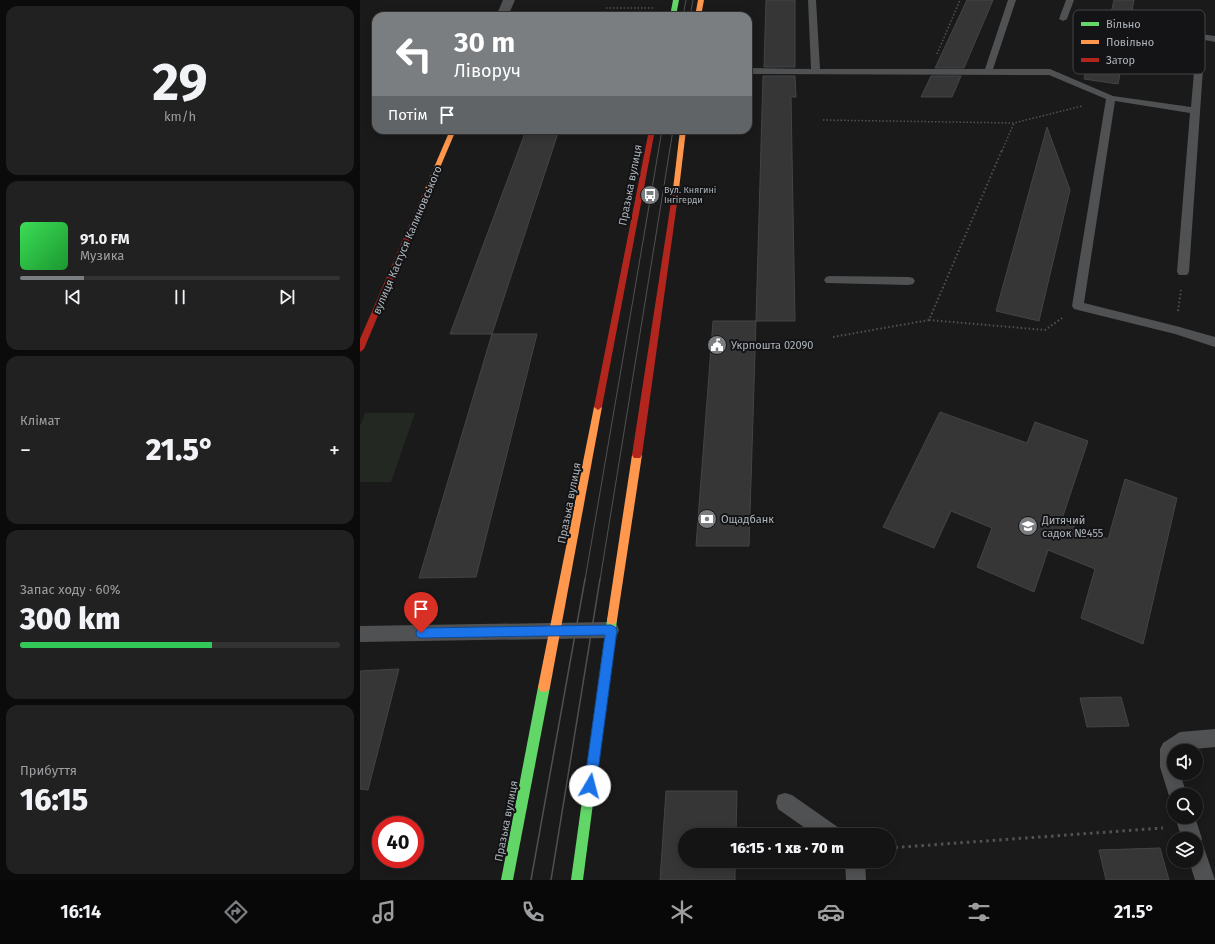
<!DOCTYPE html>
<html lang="uk">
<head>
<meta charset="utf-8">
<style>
  :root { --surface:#141414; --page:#212122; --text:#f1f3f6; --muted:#9d9ea0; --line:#333334; --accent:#7a7e81 }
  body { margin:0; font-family:"Fira Sans",sans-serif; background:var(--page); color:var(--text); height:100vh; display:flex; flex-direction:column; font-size:15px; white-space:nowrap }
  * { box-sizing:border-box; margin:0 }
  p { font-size:13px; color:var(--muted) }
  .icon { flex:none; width:22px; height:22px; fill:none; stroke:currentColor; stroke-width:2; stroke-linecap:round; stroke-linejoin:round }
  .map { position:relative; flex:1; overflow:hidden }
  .sheet { display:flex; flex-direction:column; gap:6px; padding:6px; background:#0b0b0b; width:360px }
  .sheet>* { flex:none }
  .guide { position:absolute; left:12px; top:12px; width:380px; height:122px; border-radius:12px; box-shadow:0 2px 10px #0003,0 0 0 1px var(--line); background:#7a7e81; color:#fff; overflow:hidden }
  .controls { position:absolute; left:807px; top:744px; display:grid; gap:8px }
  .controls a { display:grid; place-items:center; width:36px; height:36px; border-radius:50%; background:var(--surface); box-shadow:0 2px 10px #0003,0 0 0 1px var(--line); font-size:20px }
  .speed { position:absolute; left:12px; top:816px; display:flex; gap:8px; font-size:20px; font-weight:700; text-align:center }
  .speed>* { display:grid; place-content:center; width:52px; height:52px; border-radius:50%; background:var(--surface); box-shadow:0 2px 10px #0003,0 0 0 1px var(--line); line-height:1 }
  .speed .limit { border:6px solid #d22; background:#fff; color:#111 }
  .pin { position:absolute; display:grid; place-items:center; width:34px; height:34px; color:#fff; margin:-41px -17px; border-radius:50% 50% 50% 0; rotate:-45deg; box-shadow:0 0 4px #0007 }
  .pin .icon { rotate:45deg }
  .me { position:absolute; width:44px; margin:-22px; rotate:8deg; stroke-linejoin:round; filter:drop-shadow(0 0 3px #0008) }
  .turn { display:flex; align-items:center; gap:14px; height:84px; padding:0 16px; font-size:18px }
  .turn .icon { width:52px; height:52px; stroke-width:2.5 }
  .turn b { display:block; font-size:28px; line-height:34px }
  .then { display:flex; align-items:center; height:38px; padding:0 16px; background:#0003; gap:8px; font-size:15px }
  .big { font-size:30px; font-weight:800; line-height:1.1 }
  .sheet .widget { flex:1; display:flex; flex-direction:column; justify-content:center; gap:6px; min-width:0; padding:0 14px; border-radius:12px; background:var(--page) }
  .sheet .dial { align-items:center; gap:0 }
  .dial b { font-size:52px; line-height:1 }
  .song { display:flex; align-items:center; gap:12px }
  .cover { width:48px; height:48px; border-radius:6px; background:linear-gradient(135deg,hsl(130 70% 55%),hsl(130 70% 35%)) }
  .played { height:4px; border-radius:2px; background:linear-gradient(90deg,var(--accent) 20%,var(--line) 20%) }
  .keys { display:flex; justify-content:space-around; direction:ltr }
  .heat { display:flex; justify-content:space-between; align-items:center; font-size:22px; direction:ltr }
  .charge { height:6px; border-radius:3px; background:linear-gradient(90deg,#34c759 60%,var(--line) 0) }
  .trip { position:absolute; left:318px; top:828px; width:218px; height:40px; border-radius:20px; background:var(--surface); box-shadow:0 2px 10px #0003,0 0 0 1px var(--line); font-weight:800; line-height:40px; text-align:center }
  .menu { display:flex; height:64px; justify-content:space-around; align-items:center; background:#080808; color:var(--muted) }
  .menu .icon { width:28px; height:28px }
  .menu .current { color:var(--accent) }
  .menu b { font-size:18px; color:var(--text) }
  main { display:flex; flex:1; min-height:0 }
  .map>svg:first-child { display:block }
  .green { fill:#232822 }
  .building { fill:#363637; stroke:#434446 }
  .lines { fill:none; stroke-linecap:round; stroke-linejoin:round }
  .path-far2 { stroke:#505253; stroke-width:1.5; stroke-dasharray:1.5 2; stroke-linecap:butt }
  .path-far1 { stroke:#505253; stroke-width:2; stroke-dasharray:1.5 2.5; stroke-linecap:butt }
  .path { stroke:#505253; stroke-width:3; stroke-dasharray:2.5 4; stroke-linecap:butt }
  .lane { fill:#4f5152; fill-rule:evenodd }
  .street { fill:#4f5152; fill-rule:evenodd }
  .fast { fill:#63d668; fill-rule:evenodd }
  .slow { fill:#ff974d; fill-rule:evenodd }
  .jam { fill:#b3261e; fill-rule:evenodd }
  .tram-far1 { stroke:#4f5151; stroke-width:1 }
  .tram { stroke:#4f5151; stroke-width:1.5 }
  .route { fill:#1a73e8; stroke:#114b97 }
  .labels { text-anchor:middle; stroke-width:4; stroke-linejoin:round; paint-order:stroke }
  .far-poi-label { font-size:9px; fill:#adb4b9; stroke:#141416; text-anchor:start }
  .street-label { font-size:11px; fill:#adb4b9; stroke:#141416 }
  .poi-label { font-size:11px; fill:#adb4b9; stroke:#141416; text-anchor:start }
  .key { fill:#141416; stroke:#424447; stroke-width:1 }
  .key-label { font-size:11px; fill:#adb4b9 }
</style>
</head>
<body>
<main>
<section class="sheet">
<div class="widget dial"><b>29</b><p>km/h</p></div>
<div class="widget">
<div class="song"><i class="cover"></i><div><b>91.0 FM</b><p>Музика</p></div></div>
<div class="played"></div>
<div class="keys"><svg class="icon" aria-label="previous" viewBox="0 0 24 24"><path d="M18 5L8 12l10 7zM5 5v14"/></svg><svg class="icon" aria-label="pause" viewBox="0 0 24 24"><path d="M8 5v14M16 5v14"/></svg><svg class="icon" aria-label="next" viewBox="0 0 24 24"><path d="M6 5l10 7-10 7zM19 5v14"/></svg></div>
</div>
<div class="widget"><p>Клімат</p>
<div class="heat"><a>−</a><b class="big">21.5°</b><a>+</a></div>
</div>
<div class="widget"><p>Запас ходу · 60%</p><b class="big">300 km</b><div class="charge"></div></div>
<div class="widget"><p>Прибуття</p><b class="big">16:15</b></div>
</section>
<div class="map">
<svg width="855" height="880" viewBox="0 0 855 880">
  <rect width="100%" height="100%" fill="#1a1a1a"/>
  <!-- green -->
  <path class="green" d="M5 413H55L31 482H0V426Z"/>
  <!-- building -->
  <g class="building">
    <path d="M406 0H435V67H404Z"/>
    <path d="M607 0H633L604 68H575Z"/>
    <path d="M754 0H774L758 84 724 79 734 33 746 35Z"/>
    <path d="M403 76H435L436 97H431L435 321H396Z"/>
    <path d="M571 76H601L592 97H561Z"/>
    <path d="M687 127 710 190 679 321 636 311Z"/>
    <path d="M165 133H198L132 334H90Z"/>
    <path d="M353 321H396L389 546H336Z"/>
    <path d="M132 334H177L116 577 59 578Z"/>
    <path d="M580 412 667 443 675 422 728 441 701 522 748 539 765 479 817 498 783 644 721 618 735 569 688 550 674 592 617 567 632 528 591 511 574 548 523 527Z"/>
    <path d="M39 669 8 790 0 789V671Z"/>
    <path d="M761 697 769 726 727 727 720 698Z"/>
    <path d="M306 791H377L376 835H325V861H375V880H300Z"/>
    <path d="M800 848 809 880H746L739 850Z"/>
  </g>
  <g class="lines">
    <!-- path-far2 -->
    <g class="path-far2">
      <path d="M246 8H293"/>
      <path d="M802 25 825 32"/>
      <path d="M799 34 823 37"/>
      <path d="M577 54 600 0"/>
      <path d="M463 120 654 123 722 106"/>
      <path d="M642 151 654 123"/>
    </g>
    <!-- path-far1 -->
    <g class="path-far1">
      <path d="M818 311 821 290"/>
      <path d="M569 320 685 330 702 318"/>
      <path d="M473 337 569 320 642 150"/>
    </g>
    <!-- path -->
    <path class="path" d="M529 848 803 828"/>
    <!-- lane -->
    <g class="lane">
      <path d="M448 0H456L460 69H625L648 0H656L633 69H690L753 96 831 107 837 37 841 34 855 36V42L845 40 829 272 827 275H819L817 272 830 113 755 101 724 303 816 326 855 337V347L815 334 718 310 714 309 712 306 746 99 689 75 388 74V68L451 69Z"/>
      <path d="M706 0H714L707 19 703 21 699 19Z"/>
      <path d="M470 276 549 277 553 278 555 281 553 284 549 285 466 283 464 280 466 277Z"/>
      <path d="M251 622 257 625 259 630 257 635 251 638 0 642V626Z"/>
      <path d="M855 729V747L814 751V773H820L827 795H814V803L811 802 800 767V749L803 743 820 732Z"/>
      <path d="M425 793 432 795 479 828 482 835H455L418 809 416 802 418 795Z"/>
      <path d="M815 817H835L842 839 840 844 843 845 855 880H835L829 861H836V839H822Z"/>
      <path d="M485 861H505L506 880H486Z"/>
    </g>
    <!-- street -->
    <path class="street" d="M143 0H155L148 16H136Z"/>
    <!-- fast -->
    <g class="fast">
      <path d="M313 0H319L316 16H310Z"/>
      <path d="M252 615 256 617 257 620 223 880H211L247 620 248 617Z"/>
      <path d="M184 682 188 683 190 687 153 880H141L178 687 180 683Z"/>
    </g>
    <!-- slow -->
    <g class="slow">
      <path d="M338 0H344L341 16H335Z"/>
      <path d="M90 130H96L70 191 67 193 65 192 64 191Z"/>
      <path d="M320 130H326L319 189 316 191 313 189Z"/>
      <path d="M238 404 242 407 190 687 188 691 184 692 180 691 178 687 234 407Z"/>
      <path d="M277 451 280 452 282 455 257 620 256 623 252 625 248 623 247 620 272 455 274 452Z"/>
    </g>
    <!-- jam -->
    <g class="jam">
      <path d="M289 130H295L242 407 238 410 234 407Z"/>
      <path d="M316 187 319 189 282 455 280 458H274L272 455 313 189Z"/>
      <path d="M67 189 70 191 4 349 0 352V339L64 191Z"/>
    </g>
    <!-- tram-far1 -->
    <g class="tram-far1">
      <path d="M323 16 326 0"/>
      <path d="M330 16 333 0"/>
      <path d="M225 580 302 130"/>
      <path d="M240 580 313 130"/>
    </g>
    <!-- tram -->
    <g class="tram">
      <path d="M171 880 225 579"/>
      <path d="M191 880 240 579"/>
    </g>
  </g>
  <!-- route -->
  <path class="route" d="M251 625 255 627 257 630 236 786 234 791 230 792 226 791 224 786 245 635 61 638 57 637 56 633 57 630 61 628Z"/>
  <!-- icons -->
  <defs>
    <symbol id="bus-disc" viewBox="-11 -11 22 22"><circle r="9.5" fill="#7a7e81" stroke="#141416"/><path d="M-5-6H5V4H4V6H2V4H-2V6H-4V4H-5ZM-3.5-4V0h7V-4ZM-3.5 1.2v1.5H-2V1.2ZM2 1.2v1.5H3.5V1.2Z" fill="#fff"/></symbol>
    <symbol id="civic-disc" viewBox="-11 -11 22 22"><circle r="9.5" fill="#7a7e81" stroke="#141416"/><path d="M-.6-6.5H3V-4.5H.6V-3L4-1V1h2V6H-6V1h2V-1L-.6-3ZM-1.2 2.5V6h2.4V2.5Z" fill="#fff"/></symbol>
    <symbol id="bank-disc" viewBox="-11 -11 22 22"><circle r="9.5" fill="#7a7e81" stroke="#141416"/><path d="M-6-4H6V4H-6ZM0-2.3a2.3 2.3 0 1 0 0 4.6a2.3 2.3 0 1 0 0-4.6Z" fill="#fff"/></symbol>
    <symbol id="school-disc" viewBox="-11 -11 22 22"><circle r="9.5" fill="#7a7e81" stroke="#141416"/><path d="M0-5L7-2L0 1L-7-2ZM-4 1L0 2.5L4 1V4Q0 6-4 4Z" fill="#fff"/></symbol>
  </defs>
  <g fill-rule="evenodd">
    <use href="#bus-disc" x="279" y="184" width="22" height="22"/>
    <use href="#civic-disc" x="346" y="334" width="22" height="22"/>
    <use href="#bank-disc" x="336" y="508" width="22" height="22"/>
    <use href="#school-disc" x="657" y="515" width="22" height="22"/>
  </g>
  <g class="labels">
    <!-- far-poi labels -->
    <g class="far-poi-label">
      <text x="304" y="193">Вул. Княгині<tspan x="304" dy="10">Інгігерди</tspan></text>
    </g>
    <!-- street labels -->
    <g class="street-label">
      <text transform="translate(270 185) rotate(-79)" y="4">Празька вулиця</text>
      <text transform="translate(47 240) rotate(-67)" y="4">вулиця Кастуся Калиновського</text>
      <text transform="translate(209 503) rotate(-79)" y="4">Празька вулиця</text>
      <text transform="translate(146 821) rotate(-79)" y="4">Празька вулиця</text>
    </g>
    <!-- poi labels -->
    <g class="poi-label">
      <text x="371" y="349">Укрпошта 02090</text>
      <text x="361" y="523">Ощадбанк</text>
      <text x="682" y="524">Дитячий<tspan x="682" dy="13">садок №455</tspan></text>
    </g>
  </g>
  <!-- legend -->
  <rect x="713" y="10" width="132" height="64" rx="6" class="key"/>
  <rect x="721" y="22" width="18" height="4" fill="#63d668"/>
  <rect x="721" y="40" width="18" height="4" fill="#ff974d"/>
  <rect x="721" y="58" width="18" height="4" fill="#b3261e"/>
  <g class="key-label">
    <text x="746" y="28">Вільно</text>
    <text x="746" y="46">Повільно</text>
    <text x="746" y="64">Затор</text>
  </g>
</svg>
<div class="controls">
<a><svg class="icon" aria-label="sound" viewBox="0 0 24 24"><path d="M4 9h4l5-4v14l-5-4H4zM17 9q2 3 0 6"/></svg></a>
<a><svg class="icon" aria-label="search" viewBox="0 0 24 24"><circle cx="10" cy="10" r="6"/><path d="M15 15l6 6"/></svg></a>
<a><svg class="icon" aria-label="layers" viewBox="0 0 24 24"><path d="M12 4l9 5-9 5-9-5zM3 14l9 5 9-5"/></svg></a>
</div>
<div class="speed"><div class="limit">40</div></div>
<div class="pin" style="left:61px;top:633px;background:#d93025"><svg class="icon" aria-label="arrive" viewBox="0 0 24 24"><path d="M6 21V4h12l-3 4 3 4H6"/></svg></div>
<svg class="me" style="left:230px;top:786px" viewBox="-20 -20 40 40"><circle r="19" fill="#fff"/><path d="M0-13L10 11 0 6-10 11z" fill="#1a73e8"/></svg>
<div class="trip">16:15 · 1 хв · 70 m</div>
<div class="guide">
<div class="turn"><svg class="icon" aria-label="left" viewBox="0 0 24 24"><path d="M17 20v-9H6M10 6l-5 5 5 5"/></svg><div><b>30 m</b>Ліворуч</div></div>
<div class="then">Потім<svg class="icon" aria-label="arrive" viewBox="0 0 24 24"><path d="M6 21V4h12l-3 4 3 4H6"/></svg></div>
</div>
</div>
</main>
<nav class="menu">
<b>16:14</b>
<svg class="icon current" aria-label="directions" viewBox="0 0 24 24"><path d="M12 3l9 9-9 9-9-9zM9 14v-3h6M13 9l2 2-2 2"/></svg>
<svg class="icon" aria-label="music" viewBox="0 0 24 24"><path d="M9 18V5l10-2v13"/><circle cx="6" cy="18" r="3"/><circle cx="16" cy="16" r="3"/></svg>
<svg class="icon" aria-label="phone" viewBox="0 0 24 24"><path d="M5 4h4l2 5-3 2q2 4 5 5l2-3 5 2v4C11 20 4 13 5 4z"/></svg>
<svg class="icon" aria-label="climate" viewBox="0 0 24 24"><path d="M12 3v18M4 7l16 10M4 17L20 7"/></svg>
<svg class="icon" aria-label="car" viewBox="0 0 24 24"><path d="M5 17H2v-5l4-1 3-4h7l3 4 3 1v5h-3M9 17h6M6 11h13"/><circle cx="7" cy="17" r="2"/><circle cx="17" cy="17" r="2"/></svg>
<svg class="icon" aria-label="filters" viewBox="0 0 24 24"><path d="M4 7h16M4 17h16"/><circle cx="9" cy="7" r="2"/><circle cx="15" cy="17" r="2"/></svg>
<b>21.5°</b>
</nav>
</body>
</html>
